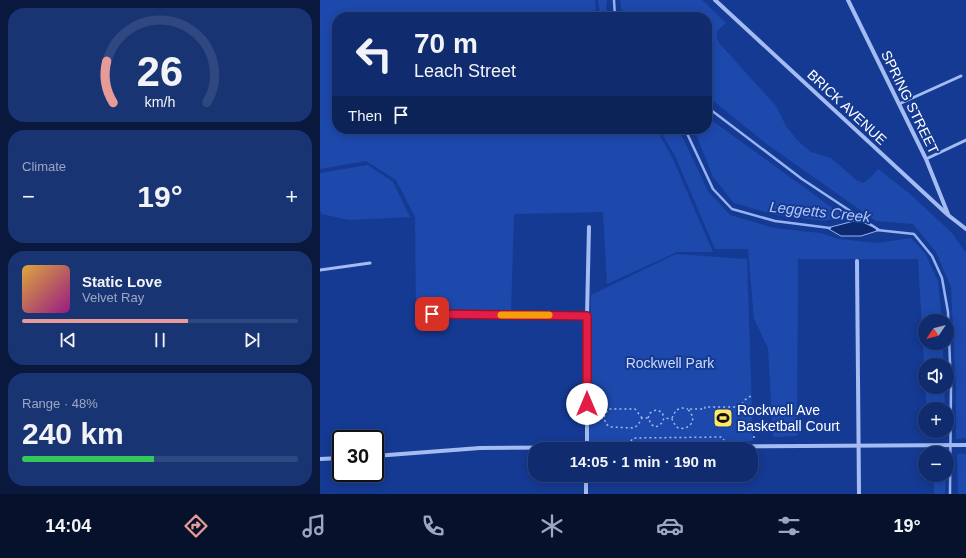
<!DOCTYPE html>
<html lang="en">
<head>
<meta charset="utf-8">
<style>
  :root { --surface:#102c6e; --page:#193473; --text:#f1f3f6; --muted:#9ca7c2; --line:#304881; --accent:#e69b98 }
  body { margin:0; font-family:Helvetica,sans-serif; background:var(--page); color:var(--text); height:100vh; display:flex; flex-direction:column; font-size:15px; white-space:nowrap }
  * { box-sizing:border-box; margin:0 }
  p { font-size:13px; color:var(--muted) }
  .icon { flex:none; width:22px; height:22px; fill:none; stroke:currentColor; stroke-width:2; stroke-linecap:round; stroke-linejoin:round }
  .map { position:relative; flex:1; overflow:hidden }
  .panel { display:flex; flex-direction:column; gap:8px; padding:8px; background:#09183c; width:320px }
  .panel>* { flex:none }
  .banner { position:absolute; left:12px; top:12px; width:380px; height:122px; border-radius:16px; box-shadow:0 2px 10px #0003,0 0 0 1px var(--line); background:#102c6e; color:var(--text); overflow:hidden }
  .needle { width:26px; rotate:235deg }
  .fabs { position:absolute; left:598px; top:314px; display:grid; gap:8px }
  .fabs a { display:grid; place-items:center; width:36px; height:36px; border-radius:50%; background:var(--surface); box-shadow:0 2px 10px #0003,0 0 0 1px var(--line); font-size:20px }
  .speed { position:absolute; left:12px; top:430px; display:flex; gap:8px; font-size:20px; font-weight:700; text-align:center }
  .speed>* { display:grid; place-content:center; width:52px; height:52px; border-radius:50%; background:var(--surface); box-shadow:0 2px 10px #0003,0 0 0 1px var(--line); line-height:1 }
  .speed .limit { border:2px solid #111; border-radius:6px; background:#fff; color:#111 }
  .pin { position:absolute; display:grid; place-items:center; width:34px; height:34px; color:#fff; margin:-17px; border-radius:8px; box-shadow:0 2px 6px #0006 }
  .me { position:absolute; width:44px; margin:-22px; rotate:0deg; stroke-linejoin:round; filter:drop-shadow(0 0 3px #0008) }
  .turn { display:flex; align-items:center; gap:14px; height:84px; padding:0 16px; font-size:18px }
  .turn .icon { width:52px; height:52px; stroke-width:2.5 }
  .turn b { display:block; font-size:28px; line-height:34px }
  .then { display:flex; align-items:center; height:38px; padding:0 16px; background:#0003; gap:8px; font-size:15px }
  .big { font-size:30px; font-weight:800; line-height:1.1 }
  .panel .widget { flex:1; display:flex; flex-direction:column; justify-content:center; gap:6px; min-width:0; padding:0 14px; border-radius:16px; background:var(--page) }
  .panel .dial { align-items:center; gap:0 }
  .dial svg { height:104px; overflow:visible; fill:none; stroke:var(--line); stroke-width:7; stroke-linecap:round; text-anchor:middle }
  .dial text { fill:var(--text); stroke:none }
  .song { display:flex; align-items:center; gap:12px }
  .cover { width:48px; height:48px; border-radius:6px; background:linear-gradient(135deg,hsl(40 70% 55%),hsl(310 70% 35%)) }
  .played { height:4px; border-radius:2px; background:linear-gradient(90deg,var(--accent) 60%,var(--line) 60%) }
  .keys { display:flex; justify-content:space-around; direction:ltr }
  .heat { display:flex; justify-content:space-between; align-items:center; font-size:22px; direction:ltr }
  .charge { height:6px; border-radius:3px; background:linear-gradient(90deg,#34c759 48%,var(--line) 0) }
  .trip { position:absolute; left:208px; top:442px; width:230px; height:40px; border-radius:16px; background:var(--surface); box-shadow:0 2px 10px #0003,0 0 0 1px var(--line); font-weight:800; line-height:40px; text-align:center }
  .menu { display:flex; height:64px; justify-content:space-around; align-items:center; background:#06122c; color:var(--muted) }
  .menu .icon { width:28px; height:28px }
  .menu .on { color:var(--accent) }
  .menu b { font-size:18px; color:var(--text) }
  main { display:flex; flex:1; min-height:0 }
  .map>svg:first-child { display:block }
  .green { fill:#1d49ad }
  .water { fill:#0d2970; stroke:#96b4f4 }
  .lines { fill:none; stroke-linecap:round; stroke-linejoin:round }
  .stream { stroke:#96b4f4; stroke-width:2.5 }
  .path { stroke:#a4bcf1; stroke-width:1.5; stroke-dasharray:2 3; stroke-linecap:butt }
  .service { stroke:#a4bcf1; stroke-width:3 }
  .minor { stroke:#a4bcf1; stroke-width:4 }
  .route-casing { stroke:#92132f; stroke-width:10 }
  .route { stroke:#e11d48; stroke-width:7 }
  .slow { stroke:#f59e0b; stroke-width:7 }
  .labels { text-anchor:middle; stroke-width:4; stroke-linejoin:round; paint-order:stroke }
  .street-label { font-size:14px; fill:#fff; stroke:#153a93 }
  .park-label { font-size:14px; fill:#cbdafc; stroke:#153a93 }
  .poi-label { font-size:14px; fill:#fff; stroke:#153a93; text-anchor:start }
  .water-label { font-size:15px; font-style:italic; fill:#b0c6f8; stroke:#153a93 }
</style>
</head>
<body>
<main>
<section class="panel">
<div class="widget dial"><svg viewBox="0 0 100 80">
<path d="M14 69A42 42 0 1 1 86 69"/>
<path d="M14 69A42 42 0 0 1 9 37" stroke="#e69b98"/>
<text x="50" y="56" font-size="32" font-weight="700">26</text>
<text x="50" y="72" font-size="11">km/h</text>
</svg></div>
<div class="widget"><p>Climate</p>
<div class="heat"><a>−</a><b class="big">19°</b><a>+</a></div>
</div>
<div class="widget">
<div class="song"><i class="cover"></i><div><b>Static Love</b><p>Velvet Ray</p></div></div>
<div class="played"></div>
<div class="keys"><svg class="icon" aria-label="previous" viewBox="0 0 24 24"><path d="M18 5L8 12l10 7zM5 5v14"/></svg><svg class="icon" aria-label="pause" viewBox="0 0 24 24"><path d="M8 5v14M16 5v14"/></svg><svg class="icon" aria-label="next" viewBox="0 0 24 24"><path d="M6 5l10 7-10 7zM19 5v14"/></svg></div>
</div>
<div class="widget"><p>Range · 48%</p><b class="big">240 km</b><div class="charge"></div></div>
</section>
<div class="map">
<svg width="646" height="494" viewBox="0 0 646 494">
  <rect width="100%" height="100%" fill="#153a93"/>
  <!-- green -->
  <g class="green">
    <path d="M0 0H275L276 17H17V129H336L352 157 393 252H357L287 284 283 212 194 214 191 310 96 313 95 217 76 180 46 161 0 169Z"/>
    <path d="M278 0H287L286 9 290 17H280Z"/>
    <path d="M300 0H382L406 23C398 30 394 32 399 43L456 106 466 126 477 140 491 152 511 158 536 180 543 183 550 178 558 169 589 193 632 233 646 253V438L636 439V390L631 287 616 252 593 224 556 221 448 145 387 96V17H303Z"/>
    <path d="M387 117 525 217 504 221 456 215 414 203 393 177 374 129H387Z"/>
    <path d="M339 129H357L363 138 388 191 410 215 454 228 500 233 519 239 557 243 591 238 605 253 618 281 622 321H605V343H623V365H605V380L598 259H478L477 436 453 437 448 348 434 319 428 249H395L354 154Z"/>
    <path d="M48 165 73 182 90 217 29 220 2 214 0 211V173Z"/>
    <path d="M356 254 427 259 433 441 269 446 271 295Z"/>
    <path d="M605 387H624L625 409H607Z"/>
    <rect x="608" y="431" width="18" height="6"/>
    <path d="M637 454H646V494H638Z"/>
    <path d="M614 475H626L625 494H614Z"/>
  </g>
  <!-- water -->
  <path class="water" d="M538 220 560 230 541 236H521L507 228Z"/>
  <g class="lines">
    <!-- stream -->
    <g class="stream">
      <path d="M294 0 295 17"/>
      <path d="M387 107 482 179 559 230"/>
      <path d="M365 129 393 189 412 209 455 221 510 228"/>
      <path d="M557 230 594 234 612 256 622 278 628 312 631 387 630 494"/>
    </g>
    <!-- path -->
    <g class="path">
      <path d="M322 418 315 409H289L285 414 284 418 286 424 290 427 314 428 318 425 322 418H328L332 425 336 427 342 423 344 418 352 419 356 427C364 430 367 428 372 423L373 417 368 409H385V407H419L426 399 431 396"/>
      <path d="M328 418 330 413 336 410 342 412 344 418"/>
      <path d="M352 418 356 410 362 408 368 409"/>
      <path d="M276 419 284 418"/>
      <path d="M434 431V441"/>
      <path d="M311 441 313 438 402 437 404 440"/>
    </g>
    <!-- service -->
    <g class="service">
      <path d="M579 104 641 76"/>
      <path d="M606 159 646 140"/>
      <path d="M0 270 50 263"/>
    </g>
    <!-- minor -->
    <g class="minor">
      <path d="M395 0 628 215 646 229"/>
      <path d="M528 0 606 159 628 214"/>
      <path d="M537 261 539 494"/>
      <path d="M112 314 267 316"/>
      <path d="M267 449V316L269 227"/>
      <path d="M55 456 160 448 646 445"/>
      <path d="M0 459 21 458"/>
      <path d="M266 494V475"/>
    </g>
  </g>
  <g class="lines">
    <defs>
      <path id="route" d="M112 314 267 316V404"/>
    </defs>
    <!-- route casing -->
    <use href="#route" class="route-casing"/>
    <!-- route -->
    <use href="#route" class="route"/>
    <!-- slow -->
    <path class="slow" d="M181 315H229"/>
  </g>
  <!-- icons -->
  <defs>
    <symbol id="stadium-square" viewBox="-11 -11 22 22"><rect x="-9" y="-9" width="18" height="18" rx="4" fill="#ffe964" stroke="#153a93"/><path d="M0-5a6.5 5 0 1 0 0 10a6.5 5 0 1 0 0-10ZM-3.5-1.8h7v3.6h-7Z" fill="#111"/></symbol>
  </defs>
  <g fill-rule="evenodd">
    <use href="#stadium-square" x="392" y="407" width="22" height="22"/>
  </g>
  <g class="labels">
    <!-- street labels -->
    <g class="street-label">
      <text transform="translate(590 102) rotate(64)" y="5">SPRING STREET</text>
      <text transform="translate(527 107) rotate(43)" y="5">BRICK AVENUE</text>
    </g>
    <!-- park labels -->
    <g class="park-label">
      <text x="350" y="368">Rockwell Park</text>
    </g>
    <!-- poi labels -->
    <g class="poi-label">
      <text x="417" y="415">Rockwell Ave<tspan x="417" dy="16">Basketball Court</tspan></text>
    </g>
    <!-- water labels -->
    <g class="water-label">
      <text transform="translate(500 212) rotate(6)" y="5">Leggetts Creek</text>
    </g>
  </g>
</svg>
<div class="fabs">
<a><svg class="needle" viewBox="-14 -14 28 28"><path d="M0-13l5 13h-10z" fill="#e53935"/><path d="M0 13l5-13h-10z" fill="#9ca7c2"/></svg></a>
<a><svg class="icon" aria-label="sound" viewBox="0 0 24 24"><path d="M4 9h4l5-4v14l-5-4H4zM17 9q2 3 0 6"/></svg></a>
<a>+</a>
<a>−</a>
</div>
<div class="speed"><div class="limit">30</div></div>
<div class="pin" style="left:112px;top:314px;background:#d93025"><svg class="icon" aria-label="arrive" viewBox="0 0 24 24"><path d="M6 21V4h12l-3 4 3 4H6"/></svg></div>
<svg class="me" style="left:267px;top:404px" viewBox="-20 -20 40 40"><circle r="19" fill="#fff"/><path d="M0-13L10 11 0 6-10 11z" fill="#e11d48"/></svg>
<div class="trip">14:05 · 1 min · 190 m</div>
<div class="banner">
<div class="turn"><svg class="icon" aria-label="left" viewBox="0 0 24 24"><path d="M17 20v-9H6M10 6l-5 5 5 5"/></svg><div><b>70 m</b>Leach Street</div></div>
<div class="then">Then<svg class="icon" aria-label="arrive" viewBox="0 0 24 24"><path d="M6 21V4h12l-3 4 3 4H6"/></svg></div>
</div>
</div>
</main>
<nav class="menu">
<b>14:04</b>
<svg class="icon on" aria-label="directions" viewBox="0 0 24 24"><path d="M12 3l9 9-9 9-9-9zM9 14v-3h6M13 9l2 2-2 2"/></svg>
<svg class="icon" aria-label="music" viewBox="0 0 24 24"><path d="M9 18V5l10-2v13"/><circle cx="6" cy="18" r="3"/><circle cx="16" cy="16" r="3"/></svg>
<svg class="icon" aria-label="phone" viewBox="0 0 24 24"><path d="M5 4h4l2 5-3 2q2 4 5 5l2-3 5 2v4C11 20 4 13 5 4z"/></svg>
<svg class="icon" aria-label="climate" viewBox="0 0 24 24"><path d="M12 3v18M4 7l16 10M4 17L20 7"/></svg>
<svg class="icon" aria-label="car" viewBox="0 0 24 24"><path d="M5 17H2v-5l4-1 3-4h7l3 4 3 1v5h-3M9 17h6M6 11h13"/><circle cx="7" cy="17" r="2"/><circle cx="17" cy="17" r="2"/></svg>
<svg class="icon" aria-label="filters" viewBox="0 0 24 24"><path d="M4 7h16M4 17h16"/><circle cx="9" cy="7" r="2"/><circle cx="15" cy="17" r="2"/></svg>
<b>19°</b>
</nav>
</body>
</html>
